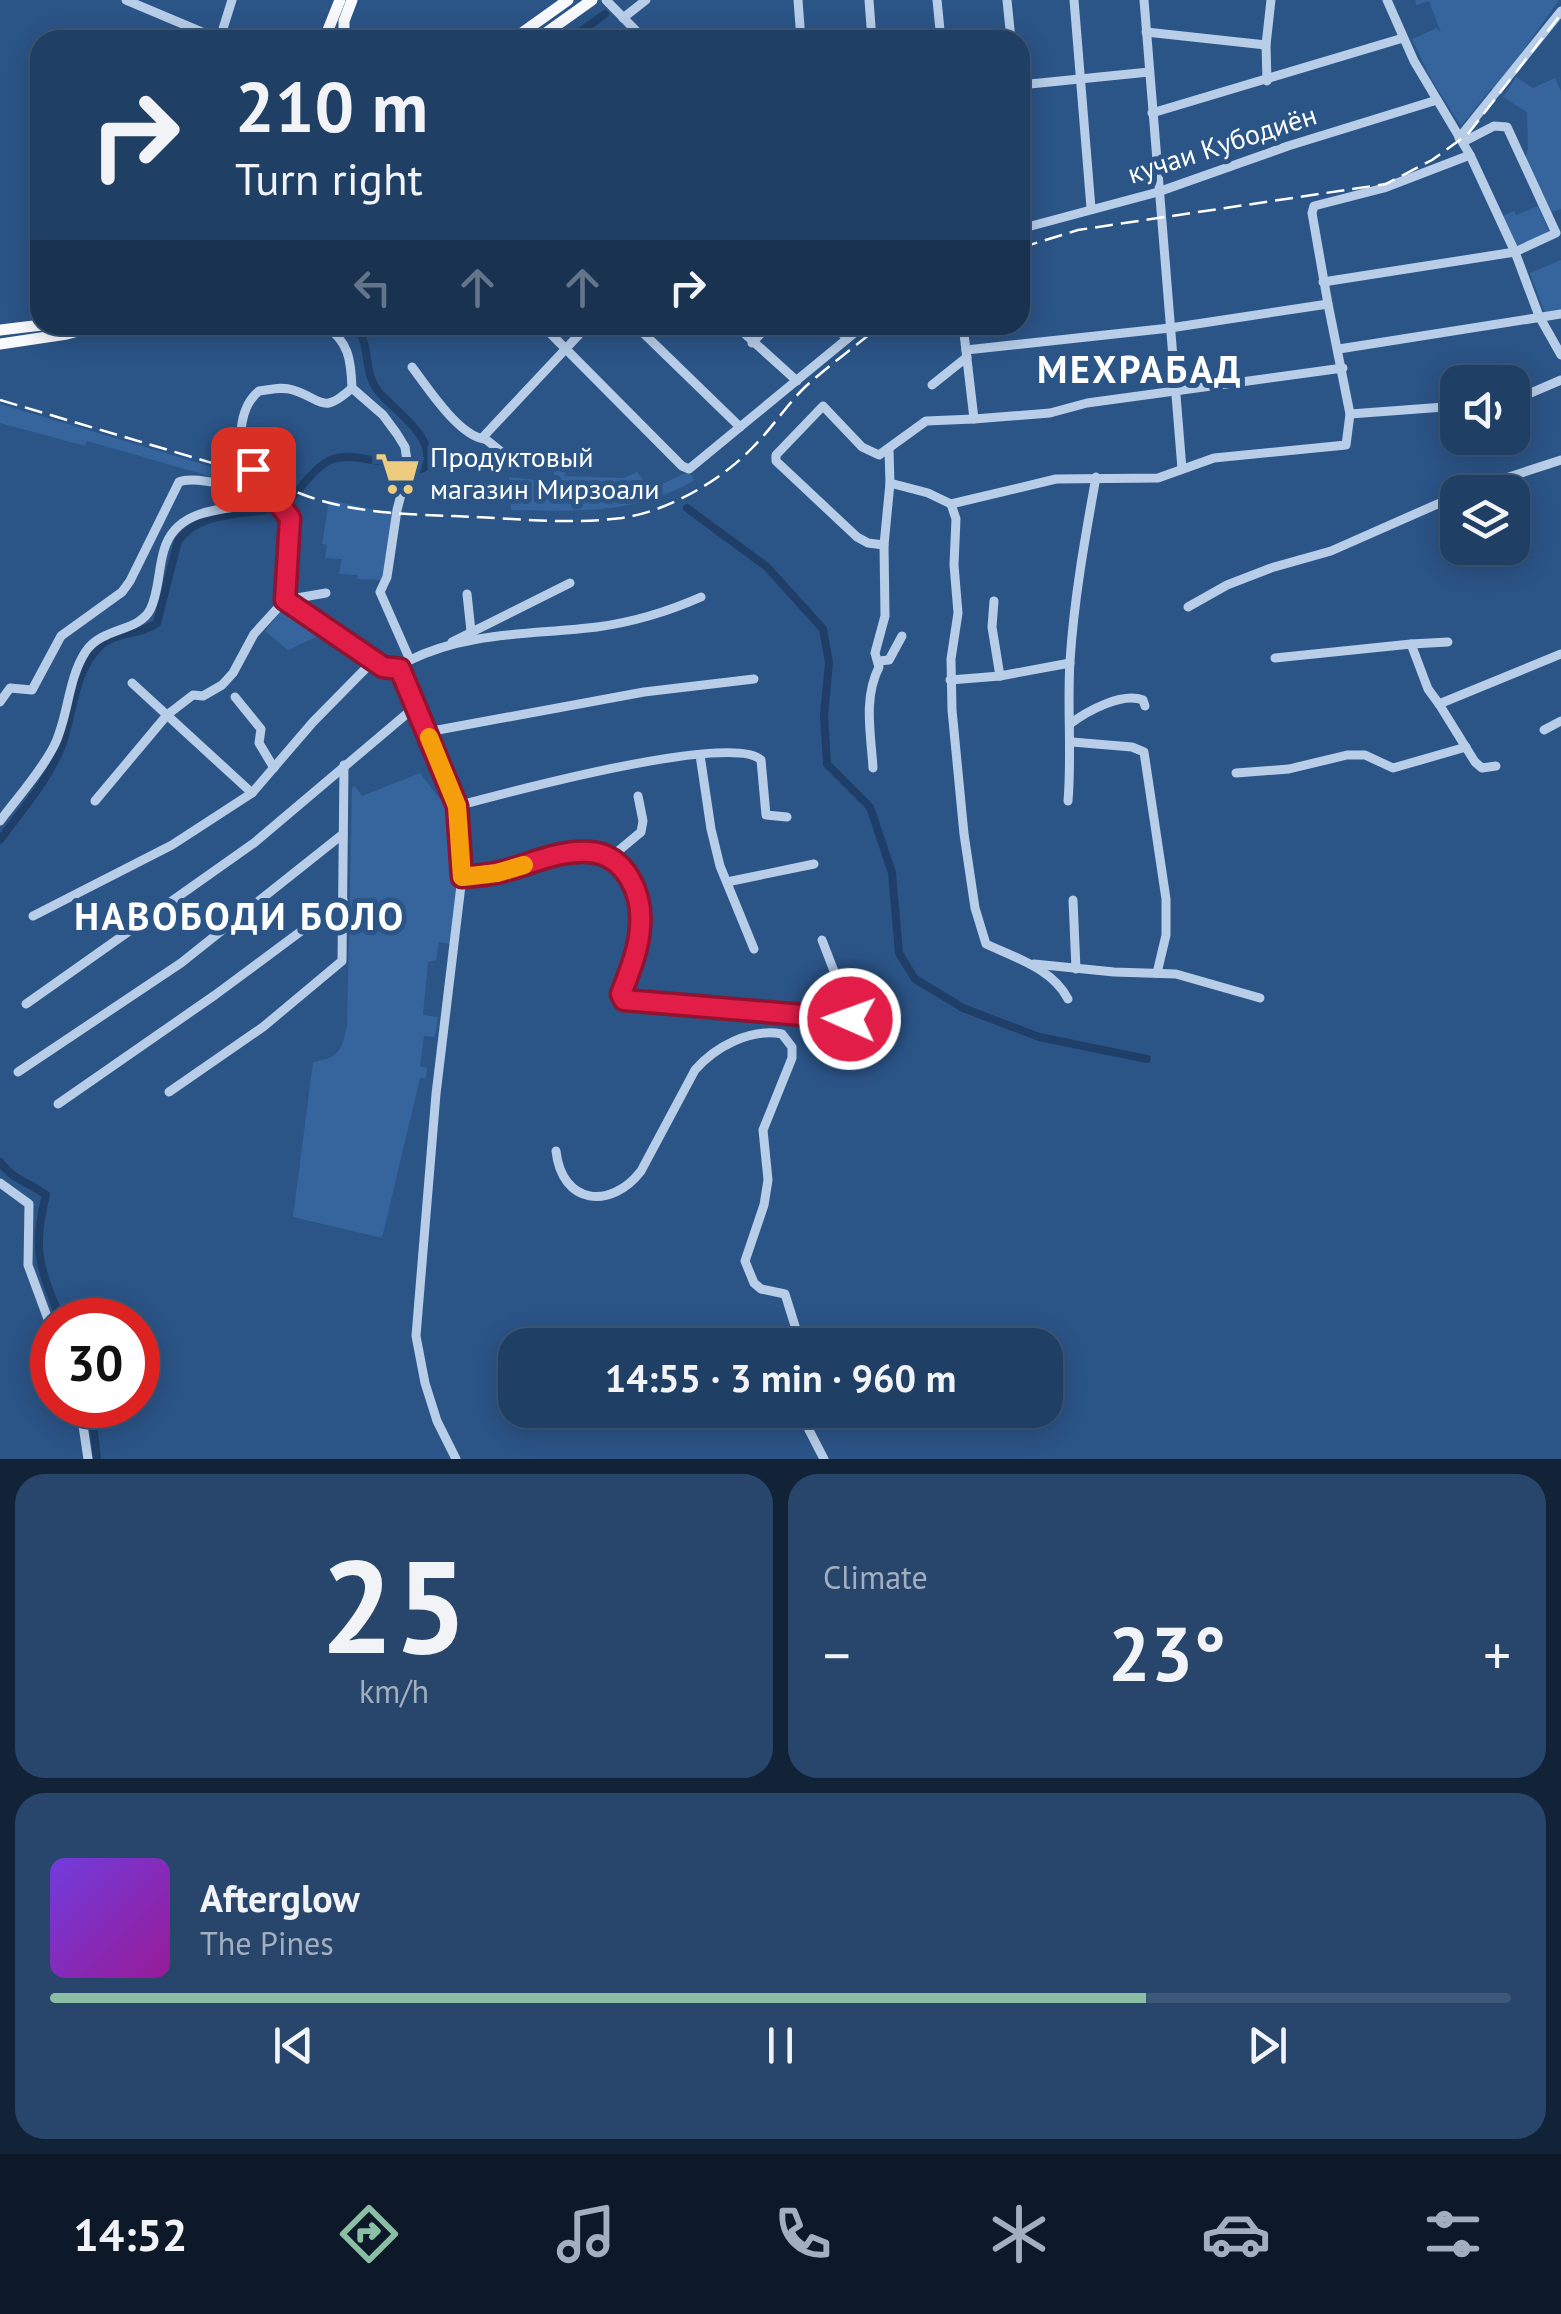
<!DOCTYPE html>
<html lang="en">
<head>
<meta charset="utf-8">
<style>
  :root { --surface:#203f65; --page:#28466b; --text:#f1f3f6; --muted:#a2afbf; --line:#3d5879; --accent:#8abfa5 }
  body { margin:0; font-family:"PT Sans",sans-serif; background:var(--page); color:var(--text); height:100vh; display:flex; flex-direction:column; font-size:38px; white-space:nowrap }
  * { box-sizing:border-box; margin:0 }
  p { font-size:32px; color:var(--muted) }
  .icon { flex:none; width:55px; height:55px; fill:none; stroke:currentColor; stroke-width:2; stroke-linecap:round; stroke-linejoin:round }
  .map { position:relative; height:1459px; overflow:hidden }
  .drawer { display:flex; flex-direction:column; gap:15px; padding:15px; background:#122338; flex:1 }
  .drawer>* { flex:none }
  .banner { position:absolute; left:30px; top:30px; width:1000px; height:305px; border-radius:30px; box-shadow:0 5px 25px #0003,0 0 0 2px var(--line); background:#203f65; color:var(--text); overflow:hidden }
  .controls { position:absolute; left:1440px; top:365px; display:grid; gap:20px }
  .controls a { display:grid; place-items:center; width:90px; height:90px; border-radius:20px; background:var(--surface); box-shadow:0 5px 25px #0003,0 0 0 2px var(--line); font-size:50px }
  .speed { position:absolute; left:30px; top:1298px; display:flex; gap:20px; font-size:50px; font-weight:700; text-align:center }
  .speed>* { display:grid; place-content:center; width:130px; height:130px; border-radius:50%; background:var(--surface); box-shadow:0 5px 25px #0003,0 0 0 2px var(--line); line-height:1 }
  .speed .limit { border:15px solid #d22; background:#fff; color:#111 }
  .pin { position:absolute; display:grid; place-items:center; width:85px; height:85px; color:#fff; margin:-42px; border-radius:20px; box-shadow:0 5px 15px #0006 }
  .me { position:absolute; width:110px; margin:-55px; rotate:272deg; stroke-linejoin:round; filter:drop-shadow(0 0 8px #0008) }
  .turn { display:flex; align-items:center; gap:35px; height:210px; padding:0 40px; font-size:45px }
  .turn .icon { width:130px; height:130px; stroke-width:2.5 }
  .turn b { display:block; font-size:70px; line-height:85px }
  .lanes { display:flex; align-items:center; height:95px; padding:0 40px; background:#0003; justify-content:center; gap:50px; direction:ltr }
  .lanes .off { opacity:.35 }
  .big { font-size:75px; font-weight:800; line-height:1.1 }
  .drawer .widget { flex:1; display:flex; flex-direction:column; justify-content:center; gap:15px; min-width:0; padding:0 35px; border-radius:30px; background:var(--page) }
  .drawer .dial { align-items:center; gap:0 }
  .dial b { font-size:130px; line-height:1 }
  .song { display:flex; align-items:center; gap:30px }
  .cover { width:120px; height:120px; border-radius:15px; background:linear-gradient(135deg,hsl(260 70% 55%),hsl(300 70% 35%)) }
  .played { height:10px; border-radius:5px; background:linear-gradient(90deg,var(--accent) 75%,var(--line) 75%) }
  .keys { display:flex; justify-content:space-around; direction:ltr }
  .heat { display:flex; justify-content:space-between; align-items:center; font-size:55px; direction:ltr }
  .drawer .tiles { flex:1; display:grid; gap:15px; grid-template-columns:1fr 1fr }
  .widget:last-child { grid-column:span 2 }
  .trip { position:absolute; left:498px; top:1328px; width:565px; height:100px; border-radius:30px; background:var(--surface); box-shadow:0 5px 25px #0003,0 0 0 2px var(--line); font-weight:800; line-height:100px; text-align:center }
  .menu { display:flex; height:160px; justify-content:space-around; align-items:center; background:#0d1928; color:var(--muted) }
  .menu .icon { width:70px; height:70px }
  .menu .selected { color:var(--accent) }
  .menu b { font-size:45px; color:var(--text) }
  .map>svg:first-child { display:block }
  .green { fill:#36659e }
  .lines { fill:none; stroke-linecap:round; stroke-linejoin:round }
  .canal { stroke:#1f3f68; stroke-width:8 }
  .minor { stroke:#b7cde8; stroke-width:9 }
  .major { stroke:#f8fafe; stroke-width:11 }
  .rail { stroke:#fff; stroke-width:2.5; stroke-dasharray:18 8; stroke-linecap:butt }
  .route-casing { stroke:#92132f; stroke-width:25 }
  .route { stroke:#e11d48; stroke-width:18 }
  .slow { stroke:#f59e0b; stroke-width:18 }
  .labels { text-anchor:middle; stroke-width:10; stroke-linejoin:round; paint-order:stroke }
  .street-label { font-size:28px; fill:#fff; stroke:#2b5487 }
  .poi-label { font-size:28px; fill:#fff; stroke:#2b5487; text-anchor:start }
  .district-label { font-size:38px; font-weight:bold; letter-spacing:2.5px; fill:#fff; stroke:#2b5487 }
</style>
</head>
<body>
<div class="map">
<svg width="1561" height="1459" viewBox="0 0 1561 1459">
  <rect width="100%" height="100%" fill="#2b5487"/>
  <!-- green -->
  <g class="green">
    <path d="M1415 0H1559L1496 88 1491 89 1461 126 1431 79 1412 39 1437 28 1441 33 1429 1 1416 5Z"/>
    <path d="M1516 77 1533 88 1555 78 1561 91V209L1551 212 1524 161 1528 149 1527 112 1503 97Z"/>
    <path d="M1538 206 1549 231 1517 248 1503 216 1514 211 1516 215Z"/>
    <path d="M1561 260V312L1545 313 1530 273Z"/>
    <path d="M0 404 233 473 230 482 87 441 85 446 0 423Z"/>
    <path d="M555 463 565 464V476L624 478 637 472 651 489 688 472 695 480C633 515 580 511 511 510L509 477 553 482Z"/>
    <path d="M329 500 396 514 384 580 358 579 357 575 339 574 342 559 325 558 327 545 322 544Z"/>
    <path d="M287 608 325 633 288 650 265 631 282 610Z"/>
    <path d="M420 773 446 807 451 805C462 853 458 895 452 944L439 942 436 960 428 962 423 1015 438 1017 435 1037 424 1036 420 1066 427 1068 426 1078H420L382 1238 293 1217 313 1062C339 1058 341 1051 347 1027L352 787 355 786 362 796Z"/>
  </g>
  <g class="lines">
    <!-- canal -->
    <g class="canal">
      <path d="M569 40 605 14"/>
      <path d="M355 325C372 345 362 370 378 391 394 411 440 439 424 468L415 470"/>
      <path d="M287 504C331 450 328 451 399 465"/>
      <path d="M687 508 767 567 823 629 829 663 824 715 827 764 870 807 892 873 899 953 915 979 963 1008 1039 1037 1147 1059"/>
      <path d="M0 840C21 811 47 782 61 748 74 715 73 672 100 646 116 631 139 636 157 623L178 541C201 509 248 516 282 507"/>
      <path d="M0 1162C15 1182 28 1181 46 1195 31 1252 41 1269 61 1320"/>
      <path d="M91 1405 97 1459"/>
    </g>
    <!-- minor -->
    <g class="minor">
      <path d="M126 0 216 38 221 35 232 0"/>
      <path d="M606 0 645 40"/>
      <path d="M798 0 801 40"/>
      <path d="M869 0 872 40"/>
      <path d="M937 0 941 40"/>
      <path d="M1007 0 1011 40"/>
      <path d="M1074 0 1091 208"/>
      <path d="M1144 0 1182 469"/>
      <path d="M1387 0 1414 61 1470 155 1515 252 1539 316 1561 355"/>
      <path d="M623 18 646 0"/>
      <path d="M1146 32 1266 45"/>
      <path d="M737 40 738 38"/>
      <path d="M1267 81 1266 45 1271 0"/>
      <path d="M1020 85 1149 72"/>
      <path d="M1152 113 1403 38"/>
      <path d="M1459 138 1561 11"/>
      <path d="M1020 166 1024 228"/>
      <path d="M1020 229 1158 192 1288 146 1437 100"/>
      <path d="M1323 282 1515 252 1556 233 1507 127 1494 126 1463 142"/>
      <path d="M324 325C349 341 351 360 352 388L383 415 397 434 405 447 408 468 397 510 387 577 380 592 410 660"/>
      <path d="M542 325 682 466 689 469 864 325"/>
      <path d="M635 325 740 427"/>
      <path d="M735 325 797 381"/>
      <path d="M834 325 847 339"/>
      <path d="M752 343 769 325"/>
      <path d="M1339 349 1561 314"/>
      <path d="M966 350 1170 328 1328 304 1312 213 1314 206 1384 188 1470 155"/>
      <path d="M412 367C428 388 458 435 484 439"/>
      <path d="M932 385 967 357"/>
      <path d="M352 388C322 415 324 400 293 390 281 386 270 390 259 391 239 407 240 436 241 459L276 482V500L290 518 285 600 383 667 399 669"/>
      <path d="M1512 401 1561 380"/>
      <path d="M1350 414 1458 406"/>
      <path d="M974 419 1050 413 1087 403 1343 368"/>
      <path d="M889 450 890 483 928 493 951 504 1056 479 1158 478 1214 458 1346 445 1350 414 1328 304"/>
      <path d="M580 463 504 454 483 437 588 325"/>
      <path d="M1463 492 1561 460"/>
      <path d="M951 504 956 519 954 565 958 613 951 659 952 710 964 834 975 908 986 944C1014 957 1053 969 1068 999"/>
      <path d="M884 545 868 543 857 537 776 461V455L823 406 862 447 879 455 926 421 974 419 963 325"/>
      <path d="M467 594 471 631"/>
      <path d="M994 601 992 627 1000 676"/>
      <path d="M1188 607 1227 585 1271 568 1331 551 1458 495"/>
      <path d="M452 642 570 583"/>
      <path d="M1411 644 1448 642"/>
      <path d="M1275 658 1411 644 1428 689 1439 704"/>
      <path d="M408 661C468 631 532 635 597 627 634 622 667 612 701 597"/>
      <path d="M879 661 889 660 902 636"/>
      <path d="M399 669 457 806 462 877 436 1094 416 1336 425 1383 437 1421 456 1459"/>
      <path d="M950 680 1000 676 1070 663"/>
      <path d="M132 683 252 793"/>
      <path d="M235 697 261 729 259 743 274 768"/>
      <path d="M0 702 10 688 32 690 61 636 122 592 130 581 179 482C198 474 250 493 275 496"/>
      <path d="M1070 724C1087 711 1122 692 1143 700L1145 706"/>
      <path d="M1544 730 1561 721"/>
      <path d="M427 732 644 692 754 679"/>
      <path d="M1072 742 1132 747 1144 752 1166 899V935L1157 973"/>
      <path d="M700 755 711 829 720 866 754 949"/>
      <path d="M1496 766 1482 768 1475 762 1439 704 1561 654"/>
      <path d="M873 768C871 734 863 699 879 667L875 653 885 616 884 545 890 483"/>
      <path d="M1236 773 1289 769 1347 755H1365L1393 768 1466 747"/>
      <path d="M95 801 167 715 193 695 203 696 222 685 233 673 254 634 285 600 326 593"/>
      <path d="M1068 801C1072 753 1067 708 1070 661 1074 599 1085 538 1096 477"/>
      <path d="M457 806C502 794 733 731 761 760L766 815 787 817"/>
      <path d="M0 821C18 797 40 773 54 746 69 716 67 680 86 651 103 627 138 632 150 610 159 593 158 569 164 550 178 501 237 512 276 500"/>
      <path d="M611 857 641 832 643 821 638 796"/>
      <path d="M462 877C475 876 488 875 500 872 529 865 560 849 590 852 626 855 643 894 640 927 639 949 629 973 621 994L628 1002 847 1021 851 1015 822 940"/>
      <path d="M727 882 814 864"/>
      <path d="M1073 900 1076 969"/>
      <path d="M33 916 172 845 252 793 313 722 375 659"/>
      <path d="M1034 964 1114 972 1176 974 1260 998"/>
      <path d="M26 1004 254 843 416 706"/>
      <path d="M18 1072 181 963 343 834"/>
      <path d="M169 1092 263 1027 342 961 344 765"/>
      <path d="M58 1104 215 995 343 900"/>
      <path d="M556 1151C562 1205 611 1210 641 1171L695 1070C715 1047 750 1028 782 1034L792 1047V1058L763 1130 768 1180 764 1205 745 1261 754 1283 761 1289 785 1294 801 1345"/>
      <path d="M0 1183 29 1204 28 1265 52 1330"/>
      <path d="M80 1405 88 1459"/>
      <path d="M805 1410 809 1430 824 1459"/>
    </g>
    <!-- major -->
    <g class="major">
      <path d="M324 40 340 0"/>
      <path d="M344 40V21L352 0"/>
      <path d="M512 40 568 0"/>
      <path d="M536 40 592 0"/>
      <path d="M0 330 42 325"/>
      <path d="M0 344 67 334 101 325"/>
    </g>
    <!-- rail -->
    <g class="rail">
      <path d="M1020 248 1078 230 1386 184 1432 160 1468 134 1561 14"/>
      <path d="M0 400 276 482C329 512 395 514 454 516 509 518 567 525 622 518 669 511 722 480 754 446 772 428 786 406 804 388 828 366 856 346 881 325"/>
    </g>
  </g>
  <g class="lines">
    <defs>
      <path id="route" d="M253 469 276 482V500L290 518 285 600 383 667 400 669 457 806 462 877C475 876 488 875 500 872 529 865 560 849 590 852 626 855 643 894 640 927 639 949 629 973 621 994L624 1000 850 1019"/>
    </defs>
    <!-- route casing -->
    <use href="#route" class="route-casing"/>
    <!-- route -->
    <use href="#route" class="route"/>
    <!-- slow -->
    <path class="slow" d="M429 737 457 806 462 877 497 873 524 865"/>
  </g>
  <!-- icons -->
  <defs>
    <symbol id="supermarket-bare" viewBox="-9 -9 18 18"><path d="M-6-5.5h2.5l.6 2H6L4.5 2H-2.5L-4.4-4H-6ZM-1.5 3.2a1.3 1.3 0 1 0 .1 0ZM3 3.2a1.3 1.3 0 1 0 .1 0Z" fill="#eecc7f" stroke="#2b5487" stroke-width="2.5" paint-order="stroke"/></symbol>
  </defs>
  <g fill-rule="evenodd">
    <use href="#supermarket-bare" x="366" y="442" width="63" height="63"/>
  </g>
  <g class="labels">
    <!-- street labels -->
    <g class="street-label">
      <text transform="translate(1222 144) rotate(-18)" y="10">кучаи Кубодиён</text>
    </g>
    <!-- poi labels -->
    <g class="poi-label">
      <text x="430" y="467">Продуктовый<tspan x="430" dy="32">магазин Мирзоали</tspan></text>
    </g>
    <!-- district labels -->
    <g class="district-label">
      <text x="1140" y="383">МЕХРАБАД</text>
      <text x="240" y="930">НАВОБОДИ БОЛО</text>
    </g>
  </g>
</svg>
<div class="controls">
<a><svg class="icon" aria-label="sound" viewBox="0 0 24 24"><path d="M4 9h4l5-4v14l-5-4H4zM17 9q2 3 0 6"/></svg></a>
<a><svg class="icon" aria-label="layers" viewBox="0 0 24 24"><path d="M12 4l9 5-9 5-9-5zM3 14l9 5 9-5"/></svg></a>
</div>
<div class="speed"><div class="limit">30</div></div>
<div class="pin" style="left:253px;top:469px;background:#d93025"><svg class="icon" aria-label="arrive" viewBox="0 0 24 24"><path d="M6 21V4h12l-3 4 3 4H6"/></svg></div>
<svg class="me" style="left:850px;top:1019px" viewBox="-20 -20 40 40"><circle r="17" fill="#e11d48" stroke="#fff" stroke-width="3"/><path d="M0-11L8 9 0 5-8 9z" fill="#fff"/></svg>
<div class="trip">14:55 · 3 min · 960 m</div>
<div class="banner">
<div class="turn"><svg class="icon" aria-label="right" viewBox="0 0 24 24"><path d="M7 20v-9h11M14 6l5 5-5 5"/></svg><div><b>210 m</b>Turn right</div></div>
<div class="lanes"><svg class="icon off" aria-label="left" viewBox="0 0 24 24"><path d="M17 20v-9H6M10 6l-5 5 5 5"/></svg><svg class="icon off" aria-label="ahead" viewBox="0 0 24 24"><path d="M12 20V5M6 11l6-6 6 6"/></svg><svg class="icon off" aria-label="ahead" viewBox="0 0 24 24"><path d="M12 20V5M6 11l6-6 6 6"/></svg><svg class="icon" aria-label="right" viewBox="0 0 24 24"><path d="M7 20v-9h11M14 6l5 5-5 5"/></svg></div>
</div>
</div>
<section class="drawer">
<div class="tiles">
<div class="widget dial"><b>25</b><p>km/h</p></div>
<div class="widget"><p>Climate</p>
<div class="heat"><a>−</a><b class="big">23°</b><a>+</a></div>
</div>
<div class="widget">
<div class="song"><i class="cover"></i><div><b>Afterglow</b><p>The Pines</p></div></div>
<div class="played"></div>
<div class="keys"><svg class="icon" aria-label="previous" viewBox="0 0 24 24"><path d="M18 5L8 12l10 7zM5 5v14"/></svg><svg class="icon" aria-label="pause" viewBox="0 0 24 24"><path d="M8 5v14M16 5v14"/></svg><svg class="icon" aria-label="next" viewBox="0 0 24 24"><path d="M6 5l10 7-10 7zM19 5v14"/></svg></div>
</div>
</div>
</section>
<nav class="menu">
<b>14:52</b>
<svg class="icon selected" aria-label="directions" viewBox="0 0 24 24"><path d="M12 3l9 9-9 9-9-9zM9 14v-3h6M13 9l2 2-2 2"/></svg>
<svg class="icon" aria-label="music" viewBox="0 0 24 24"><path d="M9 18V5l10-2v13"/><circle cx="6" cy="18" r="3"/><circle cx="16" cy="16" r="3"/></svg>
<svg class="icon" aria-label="phone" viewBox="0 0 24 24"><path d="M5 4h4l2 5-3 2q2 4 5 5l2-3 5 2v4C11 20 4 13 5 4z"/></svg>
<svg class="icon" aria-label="climate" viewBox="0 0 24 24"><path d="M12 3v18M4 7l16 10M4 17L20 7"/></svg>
<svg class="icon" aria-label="car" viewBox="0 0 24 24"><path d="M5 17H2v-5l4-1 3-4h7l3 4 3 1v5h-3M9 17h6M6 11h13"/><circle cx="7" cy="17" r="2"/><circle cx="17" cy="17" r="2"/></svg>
<svg class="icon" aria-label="filters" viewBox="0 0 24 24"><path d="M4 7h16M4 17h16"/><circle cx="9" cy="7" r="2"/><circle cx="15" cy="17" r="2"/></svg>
</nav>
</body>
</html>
